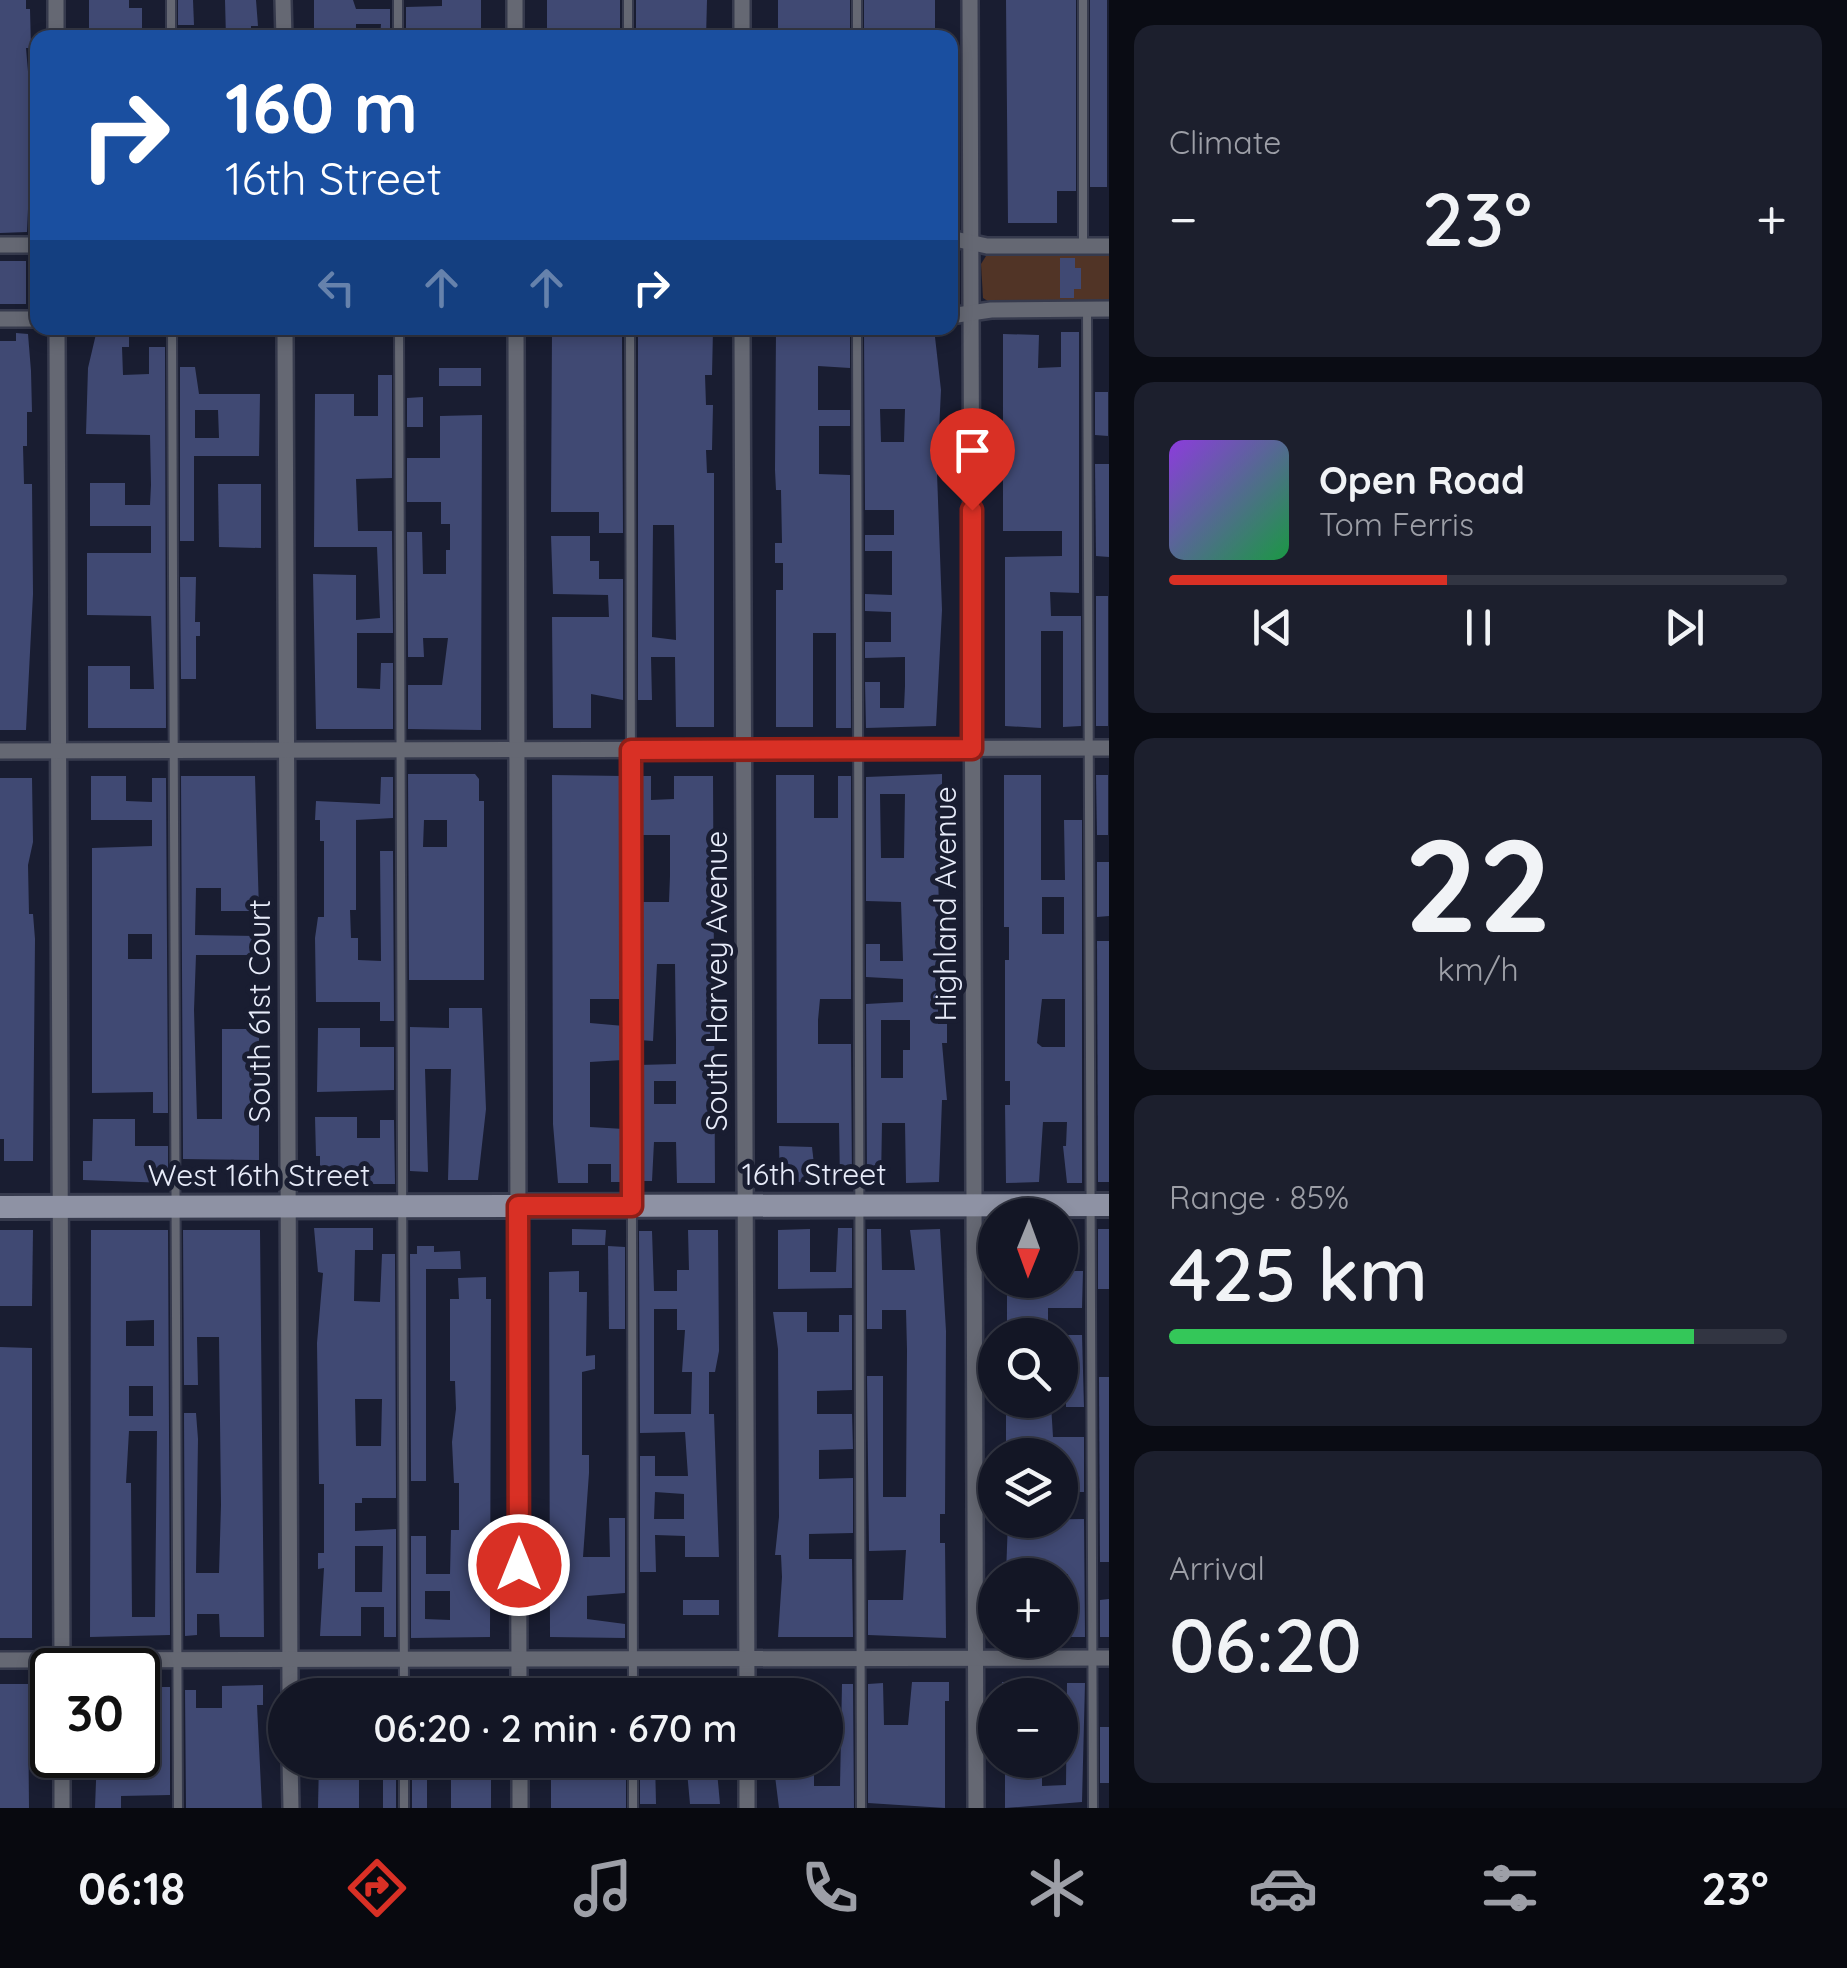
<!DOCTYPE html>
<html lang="en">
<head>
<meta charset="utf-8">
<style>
  :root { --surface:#131625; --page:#1c1f2d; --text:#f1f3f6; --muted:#9d9fa7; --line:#323542; --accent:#d93025 }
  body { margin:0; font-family:Quicksand,sans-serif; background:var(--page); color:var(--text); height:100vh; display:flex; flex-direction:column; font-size:38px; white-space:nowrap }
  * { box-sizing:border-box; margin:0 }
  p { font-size:32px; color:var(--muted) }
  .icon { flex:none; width:55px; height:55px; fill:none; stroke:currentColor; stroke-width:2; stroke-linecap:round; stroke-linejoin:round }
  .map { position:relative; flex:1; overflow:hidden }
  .drawer { display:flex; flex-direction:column; gap:25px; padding:25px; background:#0a0c14; width:738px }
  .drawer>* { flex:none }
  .guide { position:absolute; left:30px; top:30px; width:928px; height:305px; border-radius:20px; box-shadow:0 5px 15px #0003,0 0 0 2px var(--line); background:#1a4fa0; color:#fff; overflow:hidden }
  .needle { width:65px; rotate:181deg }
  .controls { position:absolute; left:978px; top:1198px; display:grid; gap:20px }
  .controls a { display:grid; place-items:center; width:100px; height:100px; border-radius:50%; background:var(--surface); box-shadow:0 5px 15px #0003,0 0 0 2px var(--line); font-size:50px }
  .speed { position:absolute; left:30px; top:1648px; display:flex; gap:20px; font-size:50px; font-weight:700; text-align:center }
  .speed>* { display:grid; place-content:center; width:130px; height:130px; border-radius:50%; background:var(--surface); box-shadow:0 5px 15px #0003,0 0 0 2px var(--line); line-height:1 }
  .speed .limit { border:5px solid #111; border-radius:15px; background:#fff; color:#111 }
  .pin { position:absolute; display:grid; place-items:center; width:85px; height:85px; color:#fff; margin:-102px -42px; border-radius:50% 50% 50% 0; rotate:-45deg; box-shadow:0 0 10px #0007 }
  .pin .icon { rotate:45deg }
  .me { position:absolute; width:110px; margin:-55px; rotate:0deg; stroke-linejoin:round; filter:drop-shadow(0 0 8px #0008) }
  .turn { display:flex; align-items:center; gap:35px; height:210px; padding:0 30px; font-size:45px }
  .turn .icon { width:130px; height:130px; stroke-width:2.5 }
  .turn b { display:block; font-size:70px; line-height:85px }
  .lanes { display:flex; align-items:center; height:95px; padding:0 30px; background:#0003; justify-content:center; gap:50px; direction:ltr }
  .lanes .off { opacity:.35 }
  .big { font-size:75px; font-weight:600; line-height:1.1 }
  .drawer .card { flex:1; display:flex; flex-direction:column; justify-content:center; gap:15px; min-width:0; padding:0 35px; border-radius:20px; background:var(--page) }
  .drawer .dial { align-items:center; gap:0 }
  .dial b { font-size:130px; line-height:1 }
  .song { display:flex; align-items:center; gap:30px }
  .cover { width:120px; height:120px; border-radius:15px; background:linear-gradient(135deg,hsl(270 70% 55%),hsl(140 70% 35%)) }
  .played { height:10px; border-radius:5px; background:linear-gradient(90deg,var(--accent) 45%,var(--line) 45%) }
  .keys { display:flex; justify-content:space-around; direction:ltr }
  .heat { display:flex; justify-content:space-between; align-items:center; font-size:55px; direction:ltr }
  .charge { height:15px; border-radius:8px; background:linear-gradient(90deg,#34c759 85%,var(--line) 0) }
  .trip { position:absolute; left:268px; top:1678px; width:575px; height:100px; border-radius:50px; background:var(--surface); box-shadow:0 5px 15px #0003,0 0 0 2px var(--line); font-weight:600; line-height:100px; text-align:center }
  .dock { display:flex; height:160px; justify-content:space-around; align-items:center; background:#08090f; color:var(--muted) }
  .dock .icon { width:70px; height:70px }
  .dock .current { color:var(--accent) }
  .dock b { font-size:45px; color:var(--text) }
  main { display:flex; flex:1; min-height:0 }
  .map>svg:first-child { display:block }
  .green { fill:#513426 }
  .building { fill:#404973; fill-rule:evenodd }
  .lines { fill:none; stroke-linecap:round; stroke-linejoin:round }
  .lane-casing { stroke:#363a4d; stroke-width:12 }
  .street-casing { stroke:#363a4d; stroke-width:20 }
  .secondary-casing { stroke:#363a4d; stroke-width:28 }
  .lane { stroke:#656873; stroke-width:8 }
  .street { stroke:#656873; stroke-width:15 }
  .secondary { stroke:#8e92a4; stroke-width:22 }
  .route-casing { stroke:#8d1f18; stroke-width:25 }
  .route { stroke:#d93025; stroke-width:18 }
  .labels { text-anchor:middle; stroke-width:10; stroke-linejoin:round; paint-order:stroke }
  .street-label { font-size:30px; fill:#e7ebf9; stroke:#191d31 }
</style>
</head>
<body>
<main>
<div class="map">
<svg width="1110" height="1808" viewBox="0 0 1110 1808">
  <rect width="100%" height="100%" fill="#191d31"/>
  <!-- green -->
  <path class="green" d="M986 256H1109V303H991L983 298 981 264Z"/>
  <!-- building -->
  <g class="building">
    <path d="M0 0H26V9H30L31 48H26L32 118 27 232 0 233Z"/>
    <path d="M89 0H129V8H142V38H89Z"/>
    <path d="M178 0H193L194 25H178Z"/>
    <path d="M225 0H256L258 26H251V38H226Z"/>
    <path d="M314 0H353L356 9H390V38H380L381 24H356V38H314Z"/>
    <path d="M442 0H481V38H406V7L442 6Z"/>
    <rect x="547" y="0" width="73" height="38"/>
    <path d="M636 0H707L706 38H636Z"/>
    <rect x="778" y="0" width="72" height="38"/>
    <rect x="864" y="0" width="71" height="38"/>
    <path d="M1006 0H1076V191H1057V223H1008Z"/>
    <rect x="1090" y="0" width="17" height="187"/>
    <path d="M1060 258H1075V268H1081V289H1074V298H1060Z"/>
    <rect x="0" y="261" width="26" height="43"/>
    <path d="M552 330H622L623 533H599V512H551Z"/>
    <path d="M638 330H713L712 375H705L706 405H713L712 450H706L707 473H714V727H676L675 657H651L652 700H638ZM653 525H674L676 640 652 637Z"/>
    <path d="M776 330H850V368L818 366V410H850V426H819V474L850 475 851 728H836V633H813V727H776V590H783V563H775V543H782L781 490H776L775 470Z"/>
    <path d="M864 330H879V337H935L941 390 937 473 942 610 936 726 866 728 865 682H880V708H904L905 686V657L865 658V642H891V612L865 611V594L892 595V551H865V535H894V510H865ZM880 409H905L904 442H881Z"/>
    <path d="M1061 332H1079V593L1050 592 1051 616H1081V726L1063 727V631H1041V728L1005 726V557L1062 556V531H1003V334L1039 335 1038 368 1061 367Z"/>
    <path d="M16 333 28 334 31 371 32 412H27V446H23L24 484H32L33 594 26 730H0V341H16Z"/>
    <path d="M96 334H129V347H122L123 375 149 374V347H165L166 728H88V666H130V689H154L151 616 87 615V553H151V526H90V483H125V505H150L151 485 150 435 86 434 88 368Z"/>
    <path d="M180 367H195L199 394H260L259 456H194V541H180ZM195 410H218L219 438H195Z"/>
    <rect x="439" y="368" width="42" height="18"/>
    <path d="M378 375H392V478L356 479 358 531H392L393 633H357V688L380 689 381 663H393V729H316L313 574 356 575V620L380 618 377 547H314L315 394H354V416H378Z"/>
    <path d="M1095 392H1108V436L1095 435Z"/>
    <path d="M423 397V427H407V398Z"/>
    <path d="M482 415 481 730 408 729V685H442L448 638H423L424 657H408L407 532H422L423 574H446V550H450V524H441V502H407V458H440V416Z"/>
    <path d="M1095 464H1109V557L1096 556Z"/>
    <path d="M218 484H261V548L219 547Z"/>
    <path d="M551 536H590V561H599V579H623V700L591 694V728H553L552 617H609L608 595 553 594Z"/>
    <path d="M180 577H196L195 622H200V636H196V679H181Z"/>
    <rect x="1096" y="596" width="12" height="130"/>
    <path d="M408 774H475L479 779V801H484V980H409ZM424 820H447V847H423Z"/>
    <path d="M942 774V876H938L942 999H938V1024H947V1043H942L947 1100H942L939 1182 906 1183 905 1123H882L881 1181H867L866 1004 903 1002V979L866 977V944H880V961H903L901 902 866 901V777ZM880 794H905L904 858H881ZM881 1020H910V1050H903V1078H881Z"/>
    <path d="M552 775 623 776 624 999H590V1023L624 1026 623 1060 590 1062V1127L624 1129V1182H611V1164H588V1183H558L553 1124Z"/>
    <path d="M776 775H814V818H838V776H851V999H820L818 1020V1044H851L852 1182H840L839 1123H777Z"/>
    <path d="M1004 775H1041V880H1065L1064 820H1082V1183H1067L1063 1146H1066L1067 1122H1043L1039 1182 1006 1183 1005 1105H1010V1081H1005V960H1009V927H1004ZM1042 897H1064V934H1042ZM1042 999H1065V1047H1042L1037 1043Z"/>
    <path d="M1096 775H1108V835H1097Z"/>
    <path d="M91 776H126V801L152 802V778H166L168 1113H153V1092L92 1093V848L152 846V820H91ZM128 934H152V959H128Z"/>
    <path d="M181 776H255L259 911H221V888H196L195 935 257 936V955H196L194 1010 197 1119H222V1029H259V1160L183 1159Z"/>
    <path d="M638 776H651V800L674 799V776H713L715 1183H677L676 1142H654L652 1181H639V1065L676 1064V1040L675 964H657L653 1041 639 1040V902H669L670 876V835H639ZM654 1081H676V1104H654Z"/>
    <path d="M381 777H393V818L356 820V910H350L351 938H358V960L381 961 380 851H393L394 1021H380V1002H316L315 938 318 917H324V841H320V820H315L316 801 380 804Z"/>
    <path d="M0 778H32L33 842 28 865 29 914H33L35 939 33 1161H4V1139H0Z"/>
    <path d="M1097 862H1110V916L1097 917Z"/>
    <path d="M1097 941H1109L1110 966V1182H1098Z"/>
    <path d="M449 1008H482L486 1109 478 1180H448L451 1069H425L428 1172 410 1171V1027L449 1028Z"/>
    <path d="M318 1028H360V1047H394V1090L317 1092Z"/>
    <path d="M315 1117H357V1138H380V1120H394L395 1184H324L320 1180V1156H316Z"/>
    <path d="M93 1119H135V1146H168V1183L83 1180V1161H92Z"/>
    <path d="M779 1146 812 1147 816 1182H780Z"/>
    <path d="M314 1228H373V1250H355L354 1301 380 1302 382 1254H395L396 1498H362V1503H355V1531L396 1529V1637H384V1607H361V1636H320L324 1568 318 1569V1553H324V1484H319L317 1343 323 1273 318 1272ZM355 1399H382L381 1446H356ZM355 1546H383L382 1592H355Z"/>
    <path d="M838 1228H852V1288L778 1289V1230L810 1229V1272H836Z"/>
    <path d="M572 1229 606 1230 605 1245H572Z"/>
    <path d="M867 1229H881L882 1270H915L910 1230 940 1229 946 1331 945 1514H940V1543H945L946 1638 868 1635V1600H903L906 1550 869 1551 867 1376H883V1497H906L907 1350 906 1310H882V1329H867Z"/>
    <rect x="1098" y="1229" width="12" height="60"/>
    <path d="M0 1230H33L32 1306H0Z"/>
    <path d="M91 1230H168L170 1635 90 1637ZM154 1320V1346H126V1321ZM129 1386H153V1416H129ZM129 1431H157L155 1617H132L131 1483H126Z"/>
    <path d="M183 1230H260L264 1637H220L219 1614H197V1635L185 1636 184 1413H196L198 1439 196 1573H219L221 1505 219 1337H197L198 1385H184Z"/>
    <path d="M688 1230H718L719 1351 715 1372H709V1414H714L719 1557H685V1536L655 1535 656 1572H640V1456H655V1476H688L685 1432 640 1433 639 1231H652L654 1291H677V1270H689ZM654 1309H677V1330H685L682 1372H692L691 1414H654ZM655 1492 684 1494V1519H654Z"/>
    <path d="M417 1246H434V1252L460 1251 461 1269H426V1481H411L410 1254H417Z"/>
    <path d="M608 1246 625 1247V1329H609Z"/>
    <path d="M579 1271V1292H587L586 1356 595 1355V1369L582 1372V1455H589V1473L583 1557H610L609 1518H625V1593L587 1596V1619L625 1624V1638L550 1637 549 1272Z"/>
    <path d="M1065 1271H1083L1082 1308H1048V1328H1042V1335H1007V1280H1065Z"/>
    <path d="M486 1277V1299H491L490 1637 411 1638V1536H426V1574H450L451 1530H459V1483H454L452 1442 456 1409 455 1381H450V1299H459L458 1278ZM425 1591H450V1620L425 1619Z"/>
    <path d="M773 1312H807V1332H839V1315H852V1390L817 1391V1414H852L853 1449 819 1450V1479L853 1478V1533L809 1534V1559H852L853 1637H778L782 1577 781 1555H775L779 1517 778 1349Z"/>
    <path d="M1066 1335H1082L1084 1407H1066Z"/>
    <path d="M0 1347 32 1348V1638H0Z"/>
    <path d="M1099 1377H1110V1562H1100Z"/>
    <path d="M1051 1404 1053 1437H1084V1492H1065L1066 1455 1006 1452V1405Z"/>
    <path d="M1084 1519 1085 1637H1068V1574L1006 1575 1008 1520Z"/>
    <path d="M1110 1599V1637H1100V1600Z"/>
    <rect x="683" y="1600" width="36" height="15"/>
    <rect x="778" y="1682" width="38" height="13"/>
    <path d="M912 1682H949V1701H945V1808L868 1803V1684L883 1683 884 1725H908Z"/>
    <rect x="1002" y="1682" width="37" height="13"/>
    <path d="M411 1683H487V1695H412Z"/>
    <rect x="551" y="1683" width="28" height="12"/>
    <rect x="640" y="1683" width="76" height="12"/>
    <path d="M1067 1683H1085L1082 1802 1005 1808V1760H1042V1786L1066 1785Z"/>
    <path d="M0 1684H32V1700H28L29 1808H0Z"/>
    <path d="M842 1684H853L854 1808H779L774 1768H781V1760H814V1786H840Z"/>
    <path d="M263 1685V1705H257L262 1808H186L185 1690H196V1708H222V1686Z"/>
    <path d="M156 1687H170V1795L121 1796V1808H95L97 1755H155Z"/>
    <rect x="1100" y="1727" width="10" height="56"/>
    <path d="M319 1760H359V1808H318Z"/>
    <rect x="383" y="1760" width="13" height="48"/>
    <path d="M412 1760H491V1808H451V1773H427V1808H412Z"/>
    <rect x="551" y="1760" width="75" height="48"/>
    <path d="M640 1760H655L656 1804H640Z"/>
    <path d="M686 1760H716L720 1804H690Z"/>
  </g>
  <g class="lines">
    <defs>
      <g id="lane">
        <path d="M171 0V38"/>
        <path d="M398 0V38"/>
        <path d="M628 0V38"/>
        <path d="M857 0V38"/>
        <path d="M1083 245V0"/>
        <path d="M1087 309 1093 1808"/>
        <path d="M172 328 178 1808"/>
        <path d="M399 328 404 1695"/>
        <path d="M630 328 633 1695"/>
        <path d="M857 328 861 1808"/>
        <path d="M404 1760V1808"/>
        <path d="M633 1760V1808"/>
      </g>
      <g id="street">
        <path d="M56 0V38"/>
        <path d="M283 0 284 38"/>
        <path d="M515 0V38"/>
        <path d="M742 0V38"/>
        <path d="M970 0 976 1808"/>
        <path d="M950 238 987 246H1110"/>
        <path d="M0 245H38"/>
        <path d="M950 316 991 310 1110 309"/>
        <path d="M0 319H38"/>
        <path d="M57 328 62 1670"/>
        <path d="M285 328 290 1695"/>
        <path d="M516 328 519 1695"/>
        <path d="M742 328 747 1695"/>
        <path d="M0 751 1110 748"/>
        <path d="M0 1660 1110 1658"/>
        <path d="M62 1755V1808"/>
        <path d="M290 1760 291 1808"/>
        <path d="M520 1760V1808"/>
        <path d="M747 1760V1808"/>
      </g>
      <path id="secondary" d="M0 1207 1110 1205"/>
    </defs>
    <!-- lane casing -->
    <use href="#lane" class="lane-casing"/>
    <!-- street casing -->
    <use href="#street" class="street-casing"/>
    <!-- secondary casing -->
    <use href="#secondary" class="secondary-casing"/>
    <!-- lane -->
    <use href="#lane" class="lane"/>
    <!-- street -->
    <use href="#street" class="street"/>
    <!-- secondary -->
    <use href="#secondary" class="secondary"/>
  </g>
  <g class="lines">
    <defs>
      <path id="route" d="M519 1565 518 1206H632L631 750 972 749V510"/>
    </defs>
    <!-- route casing -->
    <use href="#route" class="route-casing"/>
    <!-- route -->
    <use href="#route" class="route"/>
  </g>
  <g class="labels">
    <!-- street labels -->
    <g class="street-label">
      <text transform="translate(946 904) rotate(-90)" y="10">Highland Avenue</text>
      <text transform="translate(717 981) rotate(-90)" y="10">South Harvey Avenue</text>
      <text transform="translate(260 1011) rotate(-90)" y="10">South 61st Court</text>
      <text x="814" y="1185">16th Street</text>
      <text x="259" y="1186">West 16th Street</text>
    </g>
  </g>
</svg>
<div class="controls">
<a><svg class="needle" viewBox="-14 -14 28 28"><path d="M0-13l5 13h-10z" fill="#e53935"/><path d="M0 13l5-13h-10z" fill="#9d9fa7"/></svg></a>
<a><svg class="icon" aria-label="search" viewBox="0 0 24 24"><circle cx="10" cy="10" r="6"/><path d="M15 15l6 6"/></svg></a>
<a><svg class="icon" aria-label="layers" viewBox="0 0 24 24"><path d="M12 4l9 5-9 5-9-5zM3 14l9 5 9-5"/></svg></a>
<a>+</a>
<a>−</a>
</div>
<div class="speed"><div class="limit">30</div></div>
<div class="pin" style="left:972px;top:510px;background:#d93025"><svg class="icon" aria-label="arrive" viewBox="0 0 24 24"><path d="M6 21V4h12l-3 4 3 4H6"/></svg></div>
<svg class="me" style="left:519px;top:1565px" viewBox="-20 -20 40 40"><circle r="17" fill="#d93025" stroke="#fff" stroke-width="3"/><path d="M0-11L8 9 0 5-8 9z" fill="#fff"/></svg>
<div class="trip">06:20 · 2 min · 670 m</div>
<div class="guide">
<div class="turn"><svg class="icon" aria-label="right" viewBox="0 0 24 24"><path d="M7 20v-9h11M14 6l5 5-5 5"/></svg><div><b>160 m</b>16th Street</div></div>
<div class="lanes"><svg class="icon off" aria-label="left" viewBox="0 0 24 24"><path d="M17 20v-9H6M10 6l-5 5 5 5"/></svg><svg class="icon off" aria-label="ahead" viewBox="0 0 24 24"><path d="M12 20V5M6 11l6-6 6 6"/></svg><svg class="icon off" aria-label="ahead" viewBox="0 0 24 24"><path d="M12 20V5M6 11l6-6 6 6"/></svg><svg class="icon" aria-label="right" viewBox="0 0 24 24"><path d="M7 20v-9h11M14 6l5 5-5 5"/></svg></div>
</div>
</div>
<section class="drawer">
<div class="card"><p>Climate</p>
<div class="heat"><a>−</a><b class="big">23°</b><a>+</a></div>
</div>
<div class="card">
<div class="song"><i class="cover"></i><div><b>Open Road</b><p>Tom Ferris</p></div></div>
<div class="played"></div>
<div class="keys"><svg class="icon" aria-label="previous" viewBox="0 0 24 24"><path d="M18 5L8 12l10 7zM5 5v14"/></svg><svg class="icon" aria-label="pause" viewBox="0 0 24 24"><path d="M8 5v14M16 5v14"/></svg><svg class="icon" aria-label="next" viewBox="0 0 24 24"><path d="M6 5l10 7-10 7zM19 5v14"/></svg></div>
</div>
<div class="card dial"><b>22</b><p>km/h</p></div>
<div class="card"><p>Range · 85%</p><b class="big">425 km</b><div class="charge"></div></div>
<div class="card"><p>Arrival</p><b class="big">06:20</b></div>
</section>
</main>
<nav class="dock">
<b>06:18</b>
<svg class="icon current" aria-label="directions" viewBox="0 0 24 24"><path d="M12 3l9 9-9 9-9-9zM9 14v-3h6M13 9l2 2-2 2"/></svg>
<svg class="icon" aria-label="music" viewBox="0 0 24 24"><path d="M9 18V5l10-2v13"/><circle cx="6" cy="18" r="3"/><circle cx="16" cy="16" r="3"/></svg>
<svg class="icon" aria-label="phone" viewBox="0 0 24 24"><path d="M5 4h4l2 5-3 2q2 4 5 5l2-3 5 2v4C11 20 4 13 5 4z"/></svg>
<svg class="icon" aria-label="climate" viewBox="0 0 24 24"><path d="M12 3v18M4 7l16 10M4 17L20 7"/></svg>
<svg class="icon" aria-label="car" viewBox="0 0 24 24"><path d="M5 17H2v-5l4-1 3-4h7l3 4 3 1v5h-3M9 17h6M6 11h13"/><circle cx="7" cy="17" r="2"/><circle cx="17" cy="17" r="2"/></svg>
<svg class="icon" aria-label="filters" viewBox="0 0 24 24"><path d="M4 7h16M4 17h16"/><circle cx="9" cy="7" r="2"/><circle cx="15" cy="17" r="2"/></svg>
<b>23°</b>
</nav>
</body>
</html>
